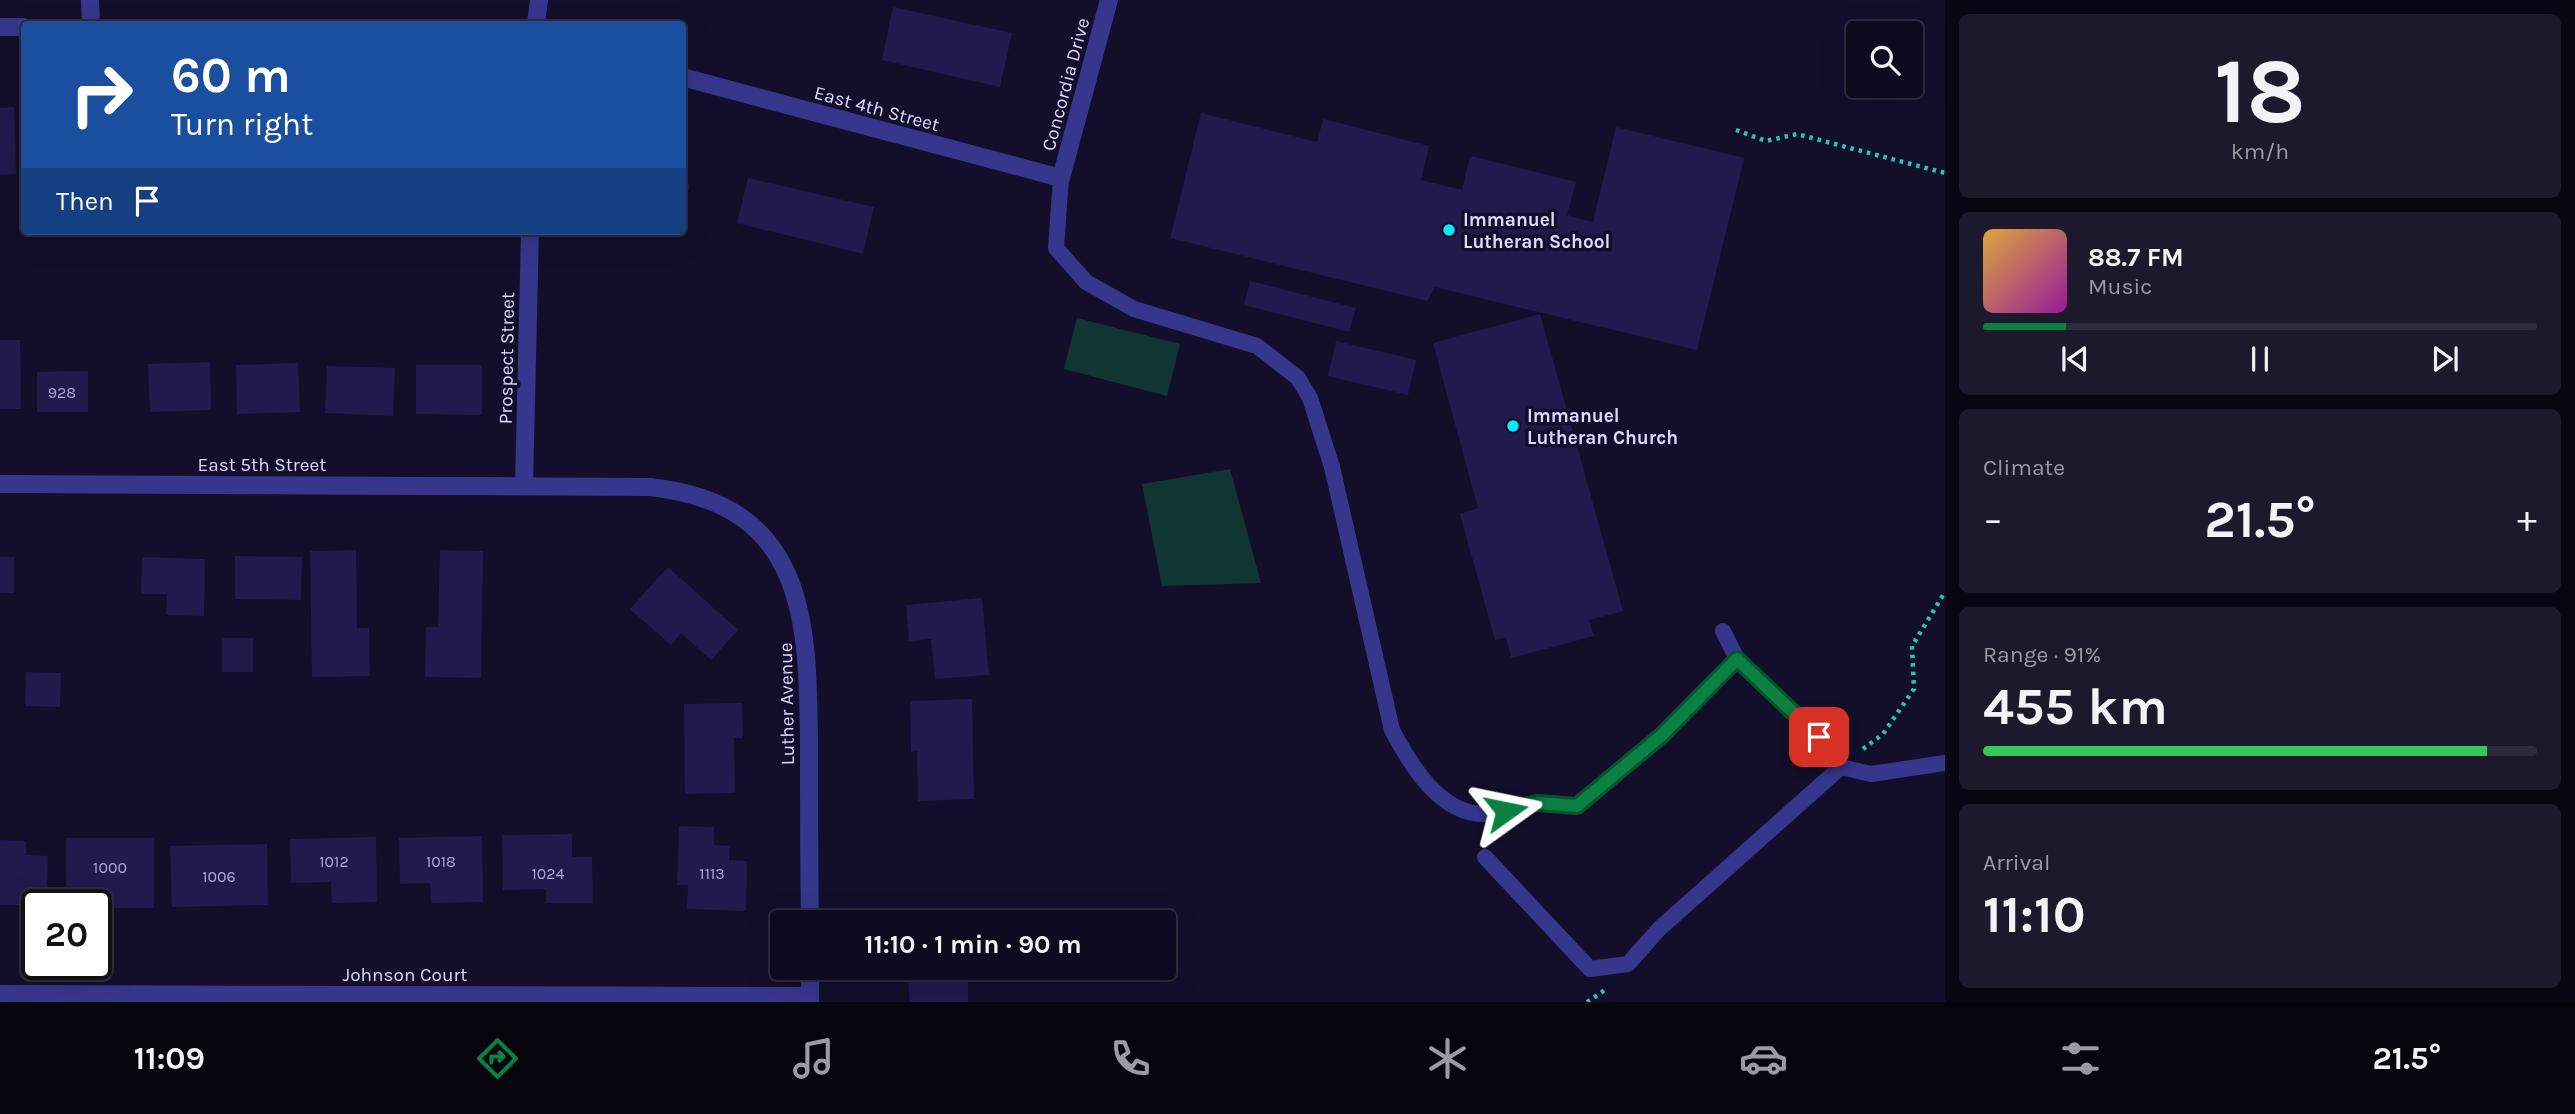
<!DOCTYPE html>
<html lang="en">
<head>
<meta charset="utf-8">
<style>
  :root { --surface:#0e0b20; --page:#1c192d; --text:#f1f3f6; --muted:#9b9ba5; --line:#2e2b3e; --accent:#0b8043 }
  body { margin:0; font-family:Karla,sans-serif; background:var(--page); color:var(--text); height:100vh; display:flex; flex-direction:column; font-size:26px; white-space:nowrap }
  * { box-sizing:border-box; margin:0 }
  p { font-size:23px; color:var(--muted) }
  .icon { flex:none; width:38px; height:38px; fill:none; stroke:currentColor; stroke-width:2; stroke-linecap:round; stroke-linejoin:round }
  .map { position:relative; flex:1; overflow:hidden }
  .sheet { display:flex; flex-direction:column; gap:14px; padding:14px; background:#080612; width:630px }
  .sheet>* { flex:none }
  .guide { position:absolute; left:21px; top:21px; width:665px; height:214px; border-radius:7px; box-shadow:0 7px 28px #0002,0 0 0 2px var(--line); background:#1a4fa0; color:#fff; overflow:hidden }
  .tools { position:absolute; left:1846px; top:21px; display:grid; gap:14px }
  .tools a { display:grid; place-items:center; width:77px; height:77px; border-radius:7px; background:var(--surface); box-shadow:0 7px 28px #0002,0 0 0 2px var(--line); font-size:35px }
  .speed { position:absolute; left:21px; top:889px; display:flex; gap:14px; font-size:35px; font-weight:700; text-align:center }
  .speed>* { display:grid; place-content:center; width:91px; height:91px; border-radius:50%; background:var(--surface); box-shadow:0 7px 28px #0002,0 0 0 2px var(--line); line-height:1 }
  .speed .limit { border:4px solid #111; border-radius:10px; background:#fff; color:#111 }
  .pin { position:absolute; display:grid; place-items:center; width:60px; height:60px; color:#fff; margin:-30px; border-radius:14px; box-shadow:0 4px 10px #0006 }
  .me { position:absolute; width:77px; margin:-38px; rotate:78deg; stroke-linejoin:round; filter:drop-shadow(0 0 5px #0008) }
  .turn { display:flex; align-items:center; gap:24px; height:147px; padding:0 35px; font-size:32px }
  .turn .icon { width:91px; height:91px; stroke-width:2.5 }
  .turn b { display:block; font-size:49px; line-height:60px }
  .then { display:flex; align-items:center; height:66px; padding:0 35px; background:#0003; gap:14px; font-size:26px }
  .big { font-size:52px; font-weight:700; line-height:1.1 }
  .sheet .widget { flex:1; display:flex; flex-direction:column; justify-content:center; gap:10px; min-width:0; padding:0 24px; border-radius:10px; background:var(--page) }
  .sheet .dial { align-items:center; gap:0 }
  .dial b { font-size:91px; line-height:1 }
  .song { display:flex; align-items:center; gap:21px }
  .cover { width:84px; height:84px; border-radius:10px; background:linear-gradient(135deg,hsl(40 70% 55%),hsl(300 70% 35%)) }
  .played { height:7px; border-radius:4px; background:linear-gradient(90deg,var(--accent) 15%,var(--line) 15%) }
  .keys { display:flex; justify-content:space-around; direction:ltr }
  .heat { display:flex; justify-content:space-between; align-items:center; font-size:38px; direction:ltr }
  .charge { height:10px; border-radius:5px; background:linear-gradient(90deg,#34c759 91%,var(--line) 0) }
  .trip { position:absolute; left:770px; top:910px; width:406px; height:70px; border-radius:7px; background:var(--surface); box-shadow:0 7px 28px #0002,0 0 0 2px var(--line); font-weight:700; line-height:70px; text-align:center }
  .dock { display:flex; height:112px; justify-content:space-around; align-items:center; background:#06040d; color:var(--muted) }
  .dock .icon { width:49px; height:49px }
  .dock .current { color:var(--accent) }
  .dock b { font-size:32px; color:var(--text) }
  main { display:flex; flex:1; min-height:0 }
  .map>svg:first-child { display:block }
  .green { fill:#113533 }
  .building { fill:#22194d }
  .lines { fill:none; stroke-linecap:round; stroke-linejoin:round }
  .path { stroke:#27c5b7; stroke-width:4.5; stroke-dasharray:3.5 5; stroke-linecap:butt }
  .service { stroke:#37368d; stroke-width:16 }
  .minor { stroke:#37368d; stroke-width:18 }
  .route-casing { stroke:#07532c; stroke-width:18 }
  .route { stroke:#0b8043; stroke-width:12 }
  .poi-dot { fill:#04edff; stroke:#130f2b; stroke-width:2.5 }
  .labels { text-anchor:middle; stroke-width:7; stroke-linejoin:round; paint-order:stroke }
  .number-label { font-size:16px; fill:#aea8d2 }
  .street-label { font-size:19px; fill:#dcd8ff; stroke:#130f2b }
  .poi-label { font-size:19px; font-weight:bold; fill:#dcd8ff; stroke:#130f2b; text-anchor:start }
</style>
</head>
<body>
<main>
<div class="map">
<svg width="1945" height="1002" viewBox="0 0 1945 1002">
  <rect width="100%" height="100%" fill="#130f2b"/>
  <!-- green -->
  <g class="green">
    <path d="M1077 318 1180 344 1167 396 1064 369Z"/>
    <path d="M1230 469 1261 583 1162 586 1142 484Z"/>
  </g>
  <!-- building -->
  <g class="building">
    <path d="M893 7 1012 33 1000 87 882 60Z"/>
    <path d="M14 107 16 174 0 175V108Z"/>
    <path d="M1201 113 1317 142 1323 119 1429 146 1421 180 1462 190 1470 156 1576 182 1567 215 1593 222 1616 127 1744 158 1697 350 1435 287 1427 301 1170 238Z"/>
    <path d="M748 178 874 207 863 254 737 223Z"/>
    <path d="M682 183 690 185 683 211H682Z"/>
    <path d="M1250 281 1356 308 1349 332 1244 305Z"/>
    <path d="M1540 314 1623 611 1589 620 1594 636 1511 658 1506 637 1495 640 1460 514 1478 508 1433 343Z"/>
    <path d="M0 340H20L21 409H0Z"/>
    <path d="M1336 341 1416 360 1408 395 1328 376Z"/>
    <path d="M210 362 211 410 150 412 148 364Z"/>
    <path d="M298 363 300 412 237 414 236 365Z"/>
    <path d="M416 365H482V415L416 414Z"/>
    <path d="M327 366 395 368 393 416 325 413Z"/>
    <path d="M88 371V412H37V372Z"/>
    <path d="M356 550 357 628H369L370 676 312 677 310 551Z"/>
    <path d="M440 550 483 551 481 678 425 677 426 627H438Z"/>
    <path d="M235 556 302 557 301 600 235 599Z"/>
    <rect x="0" y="557" width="14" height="36"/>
    <path d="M142 557 205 559 204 616 166 615 167 594H141Z"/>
    <path d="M668 567 738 630 711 660 681 633 671 645 630 609Z"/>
    <path d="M982 598 989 675 935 679 931 639 909 641 906 605Z"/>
    <rect x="222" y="638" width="31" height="34"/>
    <path d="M26 672 61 673 60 707 25 706Z"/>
    <path d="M972 699 974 799 918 801 917 751 911 752 910 701Z"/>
    <path d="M742 703 743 738H734L735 793 685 794 684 704Z"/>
    <path d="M679 826 714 827V845L730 846 729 860 747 861 746 911 687 909 688 885H677Z"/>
    <path d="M572 834V857H592L593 903H546V889L503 890 502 835Z"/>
    <path d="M482 836 483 902 431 903 430 883 400 884 399 838Z"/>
    <path d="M376 837 377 902 332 903 331 882 291 883 290 839Z"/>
    <path d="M66 838H154V908H112V896H66Z"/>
    <path d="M0 840 26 841V855L48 856 46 905H0Z"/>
    <path d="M267 844 268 905 172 907 170 846Z"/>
    <path d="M907 968H968V1002H910Z"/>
  </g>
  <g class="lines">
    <!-- path -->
    <g class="path">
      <path d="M1736 130 1766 141 1797 134 1945 173"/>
      <path d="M1863 749 1883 734 1914 689 1912 646 1945 592"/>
      <path d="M1587 1002 1605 990"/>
    </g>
    <!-- service -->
    <g class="service">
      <path d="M1061 178 1056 248 1086 282 1134 309 1257 346 1298 378 1310 398 1332 467 1392 730C1410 764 1440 815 1485 814 1503 814 1521 806 1538 803 1550 802 1565 805 1577 806L1662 735 1737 659 1723 631"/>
      <path d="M1737 659 1820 737 1841 767 1871 774 1945 763"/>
      <path d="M1485 857 1590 969 1628 964 1659 929 1841 767"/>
    </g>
    <!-- minor -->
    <g class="minor">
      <path d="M90 0 91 24"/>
      <path d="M536 24 539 0"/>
      <path d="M0 27H24"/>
      <path d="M682 77 1061 178 1109 0"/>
      <path d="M0 484 650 487C807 504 808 621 809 747 809 805 809 864 810 922"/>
      <path d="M524 486 530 231"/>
      <path d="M810 968V1002"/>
      <path d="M0 994 810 996"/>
    </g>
  </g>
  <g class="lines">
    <defs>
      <path id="route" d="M1506 811 1537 803 1577 806 1662 735 1737 659 1819 737"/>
    </defs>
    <!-- route casing -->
    <use href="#route" class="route-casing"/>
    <!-- route -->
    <use href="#route" class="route"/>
  </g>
  <!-- markers -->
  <g class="poi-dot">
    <circle cx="1449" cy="230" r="7"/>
    <circle cx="1513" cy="426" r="7"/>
  </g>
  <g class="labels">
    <!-- number labels -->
    <g class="number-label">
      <text x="62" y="398">928</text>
      <text x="334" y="867">1012</text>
      <text x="441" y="867">1018</text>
      <text x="110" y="873">1000</text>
      <text x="548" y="879">1024</text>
      <text x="712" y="879">1113</text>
      <text x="219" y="882">1006</text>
    </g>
    <!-- street labels -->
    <g class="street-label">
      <text transform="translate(1065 84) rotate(-75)" y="7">Concordia Drive</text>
      <text transform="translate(877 108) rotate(15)" y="7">East 4th Street</text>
      <text transform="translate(506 358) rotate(-89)" y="7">Prospect Street</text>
      <text x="262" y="471">East 5th Street</text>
      <text transform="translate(786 704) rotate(-91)" y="7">Luther Avenue</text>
      <text x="405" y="981">Johnson Court</text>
    </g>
    <!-- poi labels -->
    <g class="poi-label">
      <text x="1463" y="226">Immanuel<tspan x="1463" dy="22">Lutheran School</tspan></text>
      <text x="1527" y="422">Immanuel<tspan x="1527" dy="22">Lutheran Church</tspan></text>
    </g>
  </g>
</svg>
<div class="tools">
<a><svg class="icon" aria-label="search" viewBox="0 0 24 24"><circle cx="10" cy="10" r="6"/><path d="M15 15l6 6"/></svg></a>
</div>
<div class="speed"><div class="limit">20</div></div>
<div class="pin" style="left:1819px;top:737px;background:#d93025"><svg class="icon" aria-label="arrive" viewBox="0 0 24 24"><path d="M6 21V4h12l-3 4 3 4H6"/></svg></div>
<svg class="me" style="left:1506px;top:811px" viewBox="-20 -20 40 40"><path d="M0-17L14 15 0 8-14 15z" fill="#0b8043" stroke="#fff" stroke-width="4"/></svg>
<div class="trip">11:10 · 1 min · 90 m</div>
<div class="guide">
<div class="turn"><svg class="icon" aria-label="right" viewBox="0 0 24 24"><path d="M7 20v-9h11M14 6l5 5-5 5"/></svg><div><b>60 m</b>Turn right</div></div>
<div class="then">Then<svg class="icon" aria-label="arrive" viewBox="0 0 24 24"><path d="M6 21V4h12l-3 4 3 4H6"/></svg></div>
</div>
</div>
<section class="sheet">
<div class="widget dial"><b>18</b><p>km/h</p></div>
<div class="widget">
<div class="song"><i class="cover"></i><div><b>88.7 FM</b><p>Music</p></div></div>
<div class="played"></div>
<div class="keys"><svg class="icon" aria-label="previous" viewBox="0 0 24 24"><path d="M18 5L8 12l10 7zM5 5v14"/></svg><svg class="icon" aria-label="pause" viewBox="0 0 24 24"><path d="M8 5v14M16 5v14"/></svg><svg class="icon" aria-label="next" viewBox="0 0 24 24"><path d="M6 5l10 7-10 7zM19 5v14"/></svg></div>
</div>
<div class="widget"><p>Climate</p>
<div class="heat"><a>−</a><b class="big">21.5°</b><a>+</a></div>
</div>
<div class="widget"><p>Range · 91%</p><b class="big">455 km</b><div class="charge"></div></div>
<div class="widget"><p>Arrival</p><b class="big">11:10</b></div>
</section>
</main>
<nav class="dock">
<b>11:09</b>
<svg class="icon current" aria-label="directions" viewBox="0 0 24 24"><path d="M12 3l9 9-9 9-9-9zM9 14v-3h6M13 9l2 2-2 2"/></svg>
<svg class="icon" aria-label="music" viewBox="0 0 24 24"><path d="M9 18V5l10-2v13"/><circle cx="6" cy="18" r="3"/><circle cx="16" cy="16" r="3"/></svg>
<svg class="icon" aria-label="phone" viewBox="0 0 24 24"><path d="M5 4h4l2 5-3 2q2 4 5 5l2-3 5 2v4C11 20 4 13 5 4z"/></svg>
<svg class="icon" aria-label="climate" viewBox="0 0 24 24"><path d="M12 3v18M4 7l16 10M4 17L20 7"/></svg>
<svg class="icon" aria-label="car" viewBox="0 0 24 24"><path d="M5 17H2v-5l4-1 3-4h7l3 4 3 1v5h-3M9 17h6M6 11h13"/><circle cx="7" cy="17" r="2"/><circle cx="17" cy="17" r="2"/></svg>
<svg class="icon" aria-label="filters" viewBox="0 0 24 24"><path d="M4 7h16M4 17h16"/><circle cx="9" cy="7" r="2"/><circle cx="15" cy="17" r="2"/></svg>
<b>21.5°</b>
</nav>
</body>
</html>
